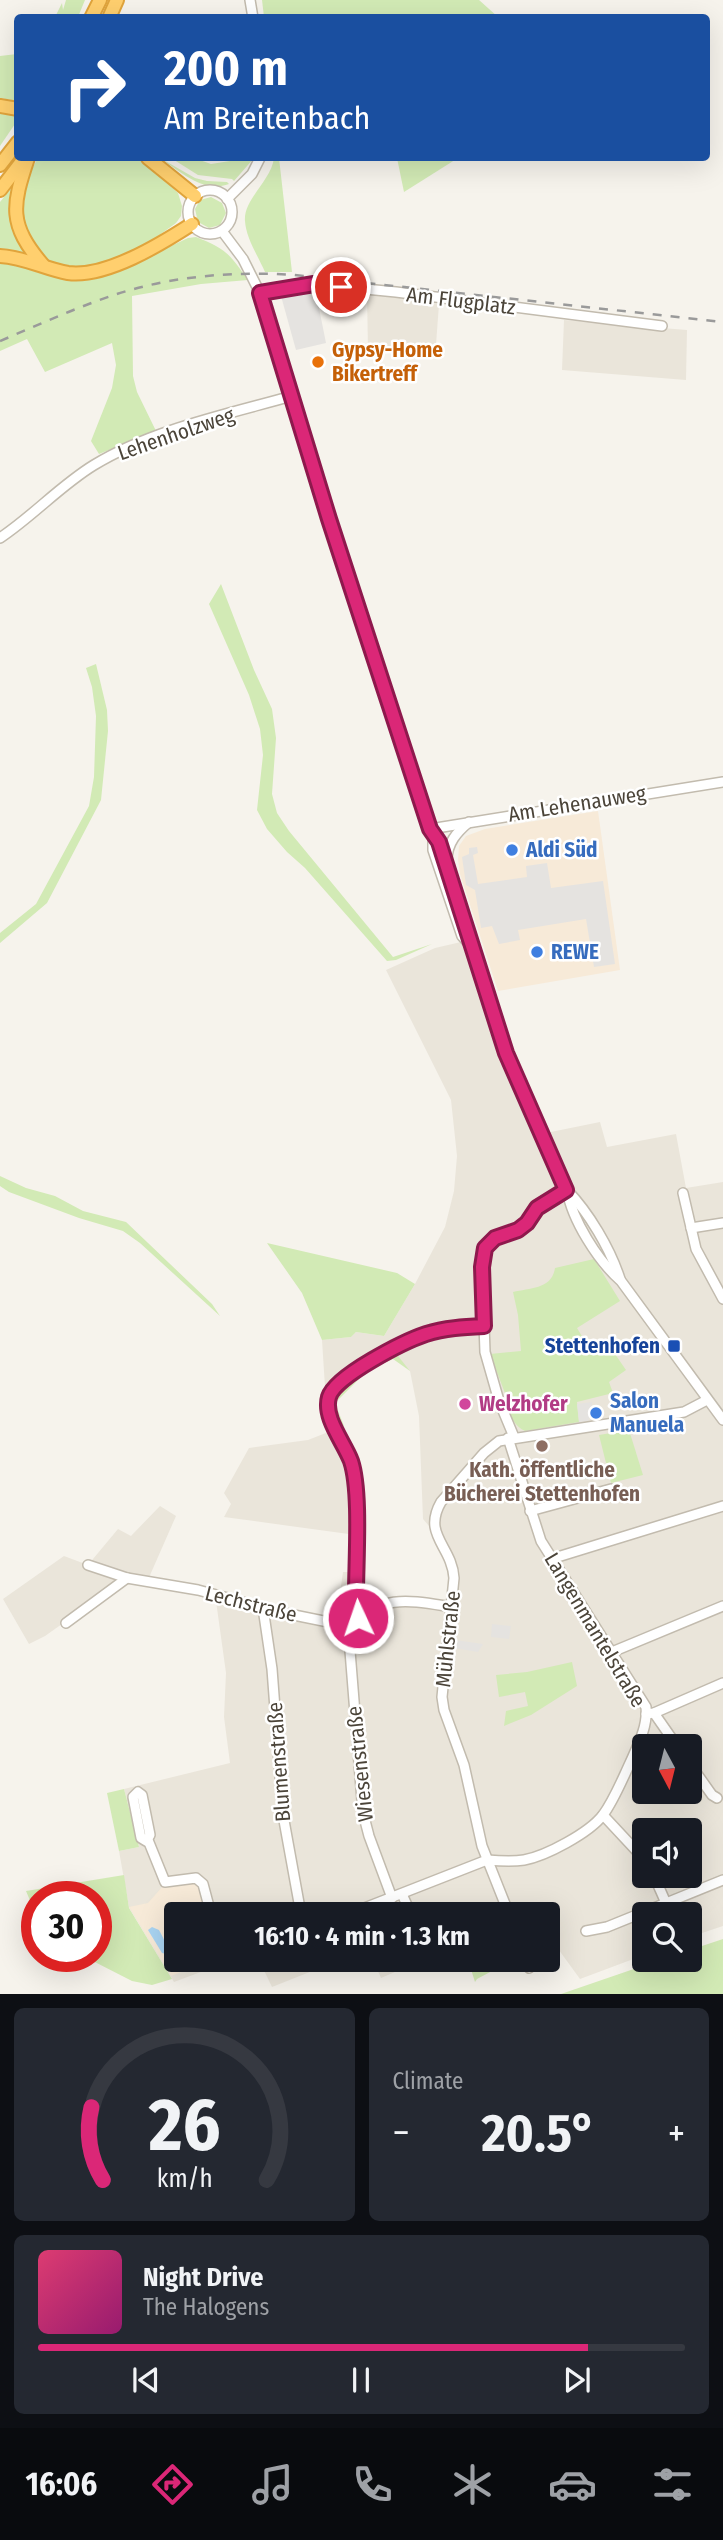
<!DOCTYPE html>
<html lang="en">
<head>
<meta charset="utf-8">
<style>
  :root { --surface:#171b24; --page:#242831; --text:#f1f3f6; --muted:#9ea1a6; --line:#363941; --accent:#db2777 }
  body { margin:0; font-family:"Fira Sans Condensed",sans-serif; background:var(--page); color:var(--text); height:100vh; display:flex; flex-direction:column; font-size:26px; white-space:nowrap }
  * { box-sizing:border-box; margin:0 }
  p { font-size:23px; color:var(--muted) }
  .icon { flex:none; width:38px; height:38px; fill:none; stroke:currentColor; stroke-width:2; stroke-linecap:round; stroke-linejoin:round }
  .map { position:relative; height:1994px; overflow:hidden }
  .panel { display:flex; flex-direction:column; gap:14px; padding:14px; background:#0d0f14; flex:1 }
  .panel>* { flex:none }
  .banner { position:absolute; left:14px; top:14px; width:696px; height:147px; border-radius:7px; box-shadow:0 7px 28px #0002; background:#1a4fa0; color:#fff; overflow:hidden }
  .needle { width:46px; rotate:173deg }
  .controls { position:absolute; left:632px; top:1734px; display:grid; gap:14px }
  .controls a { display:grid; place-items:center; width:70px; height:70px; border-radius:7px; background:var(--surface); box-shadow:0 7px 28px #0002; font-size:35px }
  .speed { position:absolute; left:21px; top:1881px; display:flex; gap:14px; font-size:35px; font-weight:700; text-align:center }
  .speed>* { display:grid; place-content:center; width:91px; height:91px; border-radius:50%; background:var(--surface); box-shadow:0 7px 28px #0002; line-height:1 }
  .speed .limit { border:10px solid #d22; background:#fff; color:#111 }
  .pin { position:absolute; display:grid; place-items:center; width:60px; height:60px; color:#fff; margin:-30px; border:4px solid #fff; border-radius:50%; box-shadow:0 2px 7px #0007 }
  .me { position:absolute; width:77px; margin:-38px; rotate:357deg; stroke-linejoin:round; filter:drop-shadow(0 0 5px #0008) }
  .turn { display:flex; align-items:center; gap:24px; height:147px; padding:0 35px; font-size:32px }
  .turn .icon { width:91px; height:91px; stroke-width:2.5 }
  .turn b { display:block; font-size:49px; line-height:60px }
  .big { font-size:52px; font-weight:700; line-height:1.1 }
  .panel .widget { flex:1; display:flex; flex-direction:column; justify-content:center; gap:10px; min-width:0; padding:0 24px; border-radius:10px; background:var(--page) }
  .panel .dial { align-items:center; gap:0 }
  .dial svg { height:182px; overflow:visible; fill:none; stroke:var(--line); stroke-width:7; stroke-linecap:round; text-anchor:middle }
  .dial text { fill:var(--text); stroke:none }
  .song { display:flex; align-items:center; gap:21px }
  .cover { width:84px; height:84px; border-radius:10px; background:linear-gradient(135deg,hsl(340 70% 55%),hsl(320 70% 35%)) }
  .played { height:7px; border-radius:4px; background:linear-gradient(90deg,var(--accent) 85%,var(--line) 85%) }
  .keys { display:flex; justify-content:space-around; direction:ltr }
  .heat { display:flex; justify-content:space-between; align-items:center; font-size:38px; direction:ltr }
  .panel .tiles { flex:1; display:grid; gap:14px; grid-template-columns:1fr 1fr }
  .widget:last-child { grid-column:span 2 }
  .trip { position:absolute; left:164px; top:1902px; width:396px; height:70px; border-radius:7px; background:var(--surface); box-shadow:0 7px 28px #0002; font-weight:700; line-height:70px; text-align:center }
  .tabs { display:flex; height:112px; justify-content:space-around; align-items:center; background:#090b0e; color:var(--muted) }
  .tabs .icon { width:49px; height:49px }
  .tabs .active { color:var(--accent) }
  .tabs b { font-size:32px; color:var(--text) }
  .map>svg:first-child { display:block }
  .residential { fill:#eae5da; fill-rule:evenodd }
  .commercial { fill:#f7ead8 }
  .green { fill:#d2eab5 }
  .parking { fill:#e5e3e0 }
  .water { fill:#a9d4f2 }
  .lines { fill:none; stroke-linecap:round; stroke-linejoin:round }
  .minor-casing { stroke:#c2bbae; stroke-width:12 }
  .highway-casing { stroke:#e0a43c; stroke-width:16 }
  .minor { stroke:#fff; stroke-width:9 }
  .highway { stroke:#ffcf6e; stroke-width:12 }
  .rail { stroke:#9a9a9a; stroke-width:2.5; stroke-dasharray:9 9; stroke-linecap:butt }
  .route-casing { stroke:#8e194d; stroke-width:18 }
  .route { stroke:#db2777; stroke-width:12 }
  .food-dot { fill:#e8710a; stroke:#fff; stroke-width:2.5 }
  .shop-dot { fill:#3f7fe0; stroke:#fff; stroke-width:2.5 }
  .transit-dot { fill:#1a4fb4; stroke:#fff; stroke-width:2.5 }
  .hotel-dot { fill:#d1479c; stroke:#fff; stroke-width:2.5 }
  .education-dot { fill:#8d6e63; stroke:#fff; stroke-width:2.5 }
  .labels { text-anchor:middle; stroke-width:5; stroke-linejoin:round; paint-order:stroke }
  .street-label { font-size:21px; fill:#4b4439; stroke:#fff }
  .food-label { font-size:21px; font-weight:bold; fill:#c56008; stroke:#fff; text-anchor:start }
  .shop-label { font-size:21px; font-weight:bold; fill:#366cbe; stroke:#fff; text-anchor:start }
  .transit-label { font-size:21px; font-weight:bold; fill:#164399; stroke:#fff; text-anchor:end }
  .hotel-label { font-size:21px; font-weight:bold; fill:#b23c85; stroke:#fff; text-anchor:start }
  .education-label { font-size:21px; font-weight:bold; fill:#785e54; stroke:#fff }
</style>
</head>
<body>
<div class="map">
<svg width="723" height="1994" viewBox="0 0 723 1994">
  <rect width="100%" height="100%" fill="#f6f3ec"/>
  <!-- residential -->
  <g class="residential">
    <path d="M367 293 439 304 435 358 368 351Z"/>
    <path d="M564 320 687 330 686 380 562 370Z"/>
    <path d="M461 942 541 1134 600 1122 607 1147 676 1134 686 1188 723 1182V1926L690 1937V1914H644V1955L580 1979 548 1935V1914H177V1960H233L174 1982 129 1907 119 1851 139 1847 124 1789 230 1763 224 1717 226 1673 216 1601 335 1629 343 1572H356V1594L366 1611 382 1603 452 1607 454 1578 435 1533 423 1519 419 1416 410 1371 389 1350 335 1387H325L322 1340 351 1337 356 1332 384 1336 415 1284 445 1227 454 1191 457 1156 451 1100 386 970 435 948ZM644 1746H690V1792H644ZM644 1830H690V1876H644Z"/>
    <path d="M336 1429 351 1462 356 1535 224 1517 231 1504 224 1493 249 1448 308 1440Z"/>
    <path d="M160 1506 176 1516 147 1582 127 1578 45 1636 29 1644 3 1599 64 1556 88 1565 118 1529 131 1536Z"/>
    <path d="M259 1960H340L272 1987Z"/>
    <path d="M373 1960H423L381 1978Z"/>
  </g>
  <!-- commercial -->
  <g class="commercial">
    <path d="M598 811 620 970 498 991 460 874 458 860 459 846 466 836 485 829Z"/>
    <path d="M189 1882 197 1884 200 1887 207 1914H177V1960H212L171 1976 129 1907 148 1903 163 1886Z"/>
  </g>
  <!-- green -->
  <g class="green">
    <path d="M66 0H85L78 17H55L62 3 63 10Z"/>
    <path d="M262 0H479L498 17H264Z"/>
    <path d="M17 54V101L0 98V56Z"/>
    <path d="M0 113 17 115V121L0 146Z"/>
    <path d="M38 158H137L160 175 178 193 182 206 181 216 176 223 147 244 99 265 82 269 69 268 51 261 36 251 23 232 22 186Z"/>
    <path d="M160 158 195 178 207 181 227 182 229 184C203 194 180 171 160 158Z"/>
    <path d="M171 158H194L211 164 230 161 233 158H254L234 181 232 179 198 175Z"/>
    <path d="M274 158H279L292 272H265C258 256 246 238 245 221 243 200 271 181 274 158Z"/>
    <path d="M397 158H458L404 192Z"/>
    <path d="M13 186 10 200 11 225 27 255 0 252V202Z"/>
    <path d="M211 197 222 203 226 213 220 225 209 228 198 222 195 209 200 200Z"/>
    <path d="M196 237C226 249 229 253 248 280L201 284 132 296 133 376 137 392 156 431 99 454 91 441 112 388 116 365 112 343 45 372 27 339 0 351V263C26 265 48 279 75 280 103 282 161 250 188 238Z"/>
    <path d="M221 584 254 670 272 709 276 738 272 794 277 813 289 831 393 957 432 944 396 960 387 961 305 868 287 852 267 829 257 810 263 755 260 729 249 695 209 604Z"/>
    <path d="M96 664 107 710 108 731 101 800 47 903 0 943V933L36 904 89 806 94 777 96 716 92 687 86 668Z"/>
    <path d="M0 1176 26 1188 55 1196 83 1211 126 1222 212 1304 220 1316 140 1243 123 1231 79 1218 9 1192 0 1186Z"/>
    <path d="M267 1243 397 1273 415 1284 384 1336 356 1332 351 1337 322 1340 302 1293Z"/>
    <path d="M594 1259 620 1301 577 1328 586 1343 606 1341 626 1370 609 1382 613 1393 577 1402 579 1422 525 1431C513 1425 510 1415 507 1403L513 1408 508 1401 490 1354 521 1351 518 1315 513 1292C530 1288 552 1289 555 1268Z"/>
    <path d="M394 1351 410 1371 393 1359 368 1370 335 1403 344 1426 339 1425C331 1412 331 1398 339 1386Z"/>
    <path d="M629 1430 643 1475 611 1483 599 1435Z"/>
    <path d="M572 1662 577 1686 531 1715 504 1726 506 1711 528 1706 525 1692 499 1697 496 1675 527 1672Z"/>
    <path d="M124 1789 139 1847 119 1851 107 1793Z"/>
    <path d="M124 1875 129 1908 172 1979 152 1985 132 1981 85 1957 96 1956V1897H37V1917L26 1891Z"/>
    <path d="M723 1939V1994H561L660 1960H690V1950Z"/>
    <path d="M468 1960H513L477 1979 475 1982Z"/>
  </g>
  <!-- parking -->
  <g class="parking">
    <path d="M316 293 326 343 296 350 281 296Z"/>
    <path d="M477 847 478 853 473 855 478 884 527 877 526 866 547 863 551 888 603 881 615 964 594 967 586 919 518 930 520 940 499 944 492 926 481 928 475 890 466 885 462 857 469 854V848Z"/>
    <path d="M592 1402 593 1410 588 1421 579 1422 577 1404Z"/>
    <path d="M492 1624 511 1626 509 1639 491 1637Z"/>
    <path d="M455 1640 483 1644 478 1652 454 1648Z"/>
  </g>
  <!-- water -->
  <path class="water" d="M152 1927 159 1930 170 1951 166 1954 162 1953 148 1930Z"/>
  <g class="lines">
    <defs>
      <g id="minor">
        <path d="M250 0 253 18"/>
        <circle cx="210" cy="212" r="22"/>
        <path d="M227 199 252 174 260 158"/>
        <path d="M222 231 243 259 260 293 329 519 433 835V850L462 936 470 945"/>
        <path d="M260 293 314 284 396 292 662 326"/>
        <path d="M0 538C33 516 61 485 94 465 151 430 228 414 292 396"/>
        <path d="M430 829 723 782"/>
        <path d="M433 835 439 842 506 1053 567 1190C572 1220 598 1261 621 1281L723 1420"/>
        <path d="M447 860C447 843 457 832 469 822"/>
        <path d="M567 1190C589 1213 610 1248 620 1279"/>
        <path d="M683 1193 696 1249 723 1299"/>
        <path d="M691 1228 723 1223"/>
        <path d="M514 1437 499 1401 485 1352 482 1267 485 1248 494 1239 518 1230 527 1223 537 1208 567 1190"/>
        <path d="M530 1511 611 1489"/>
        <path d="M551 1559 723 1506"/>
        <path d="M88 1565 127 1578 198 1590 279 1612 348 1626C384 1594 407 1600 452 1607"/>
        <path d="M263 1608 272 1669 283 1815 301 1914"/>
        <path d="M366 1611 356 1594 355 1483 351 1462 330 1414V1393C340 1381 353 1373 365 1365 406 1340 436 1329 484 1326"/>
        <path d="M66 1623 127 1578"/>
        <path d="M348 1626 363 1813 369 1836 392 1898"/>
        <path d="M612 1652 723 1606"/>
        <path d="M654 1713 677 1746"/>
        <path d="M646 1714 654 1713 723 1683"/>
        <path d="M690 1764 712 1795 717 1798"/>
        <path d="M138 1792 142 1795 150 1835 146 1841 141 1838 133 1797Z"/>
        <path d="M603 1815 644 1859"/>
        <path d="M148 1840 165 1882 196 1878 203 1884 211 1914"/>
        <path d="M654 1876 666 1903"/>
        <path d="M402 1894 411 1914"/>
        <path d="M349 1914 487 1860C499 1861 512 1862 524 1860 546 1856 589 1833 603 1815 614 1800 622 1780 630 1763 638 1745 648 1726 646 1707L541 1541 508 1438"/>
        <path d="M509 1914 482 1846 464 1765 444 1710 442 1697 454 1578C452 1546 422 1535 441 1502L484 1453 499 1441 684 1412 707 1400"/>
        <path d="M586 1931 607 1927 723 1880"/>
        <path d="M230 1960H233"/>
        <path d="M526 1960 529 1968"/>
      </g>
      <g id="highway">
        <path d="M91 18 100 0"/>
        <path d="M109 18 117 0"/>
        <path d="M0 106 18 109"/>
        <path d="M28 158C12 206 8 224 43 265"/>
        <path d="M148 158 195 196"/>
        <path d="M0 165 18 142"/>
        <path d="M0 190 23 160"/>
        <path d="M0 256C24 257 45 269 68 273 106 278 161 244 192 224"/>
      </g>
    </defs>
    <!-- minor casing -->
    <use href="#minor" class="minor-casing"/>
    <!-- highway casing -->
    <use href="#highway" class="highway-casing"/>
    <!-- minor -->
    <use href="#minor" class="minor"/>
    <!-- highway -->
    <use href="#highway" class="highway"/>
    <!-- rail -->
    <path class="rail" d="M0 341C38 325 75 308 114 295 171 276 234 271 294 275L723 322"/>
  </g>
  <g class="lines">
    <defs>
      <path id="route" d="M341 287 314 284 260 293 329 519 430 829 439 842 506 1053 566 1190 537 1208 527 1223 518 1230 495 1238 485 1248 482 1267 484 1326C464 1327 445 1328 426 1334 405 1341 335 1376 329 1397 323 1418 344 1442 351 1461 361 1491 356 1560 356 1594L359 1604 366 1611 358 1618"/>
    </defs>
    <!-- route casing -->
    <use href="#route" class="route-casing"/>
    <!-- route -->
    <use href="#route" class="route"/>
  </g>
  <!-- markers -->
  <circle class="food-dot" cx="318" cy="362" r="7"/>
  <g class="shop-dot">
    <circle cx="512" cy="850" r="7"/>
    <circle cx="537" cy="952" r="7"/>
    <circle cx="596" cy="1413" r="7"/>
  </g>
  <rect class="transit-dot" x="667" y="1339" width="14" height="14" rx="3.5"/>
  <circle class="hotel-dot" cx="465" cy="1404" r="7"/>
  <circle class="education-dot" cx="542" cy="1446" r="7"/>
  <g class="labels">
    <!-- street labels -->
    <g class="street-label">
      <text transform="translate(461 301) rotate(7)" y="7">Am Flugplatz</text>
      <text transform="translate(176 434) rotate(-19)" y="7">Lehenholzweg</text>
      <text transform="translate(577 804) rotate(-9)" y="7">Am Lehenauweg</text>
      <text transform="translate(251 1604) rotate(14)" y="7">Lechstraße</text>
      <text transform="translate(595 1630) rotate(59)" y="7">Langenmantelstraße</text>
      <text transform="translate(448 1639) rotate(-84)" y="7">Mühlstraße</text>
      <text transform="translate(279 1762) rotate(-94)" y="7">Blumenstraße</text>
      <text transform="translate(360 1764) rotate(-96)" y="7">Wiesenstraße</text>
    </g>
    <!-- food labels -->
    <g class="food-label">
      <text x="332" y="357">Gypsy-Home<tspan x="332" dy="24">Bikertreff</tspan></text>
    </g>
    <!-- shop labels -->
    <g class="shop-label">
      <text x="526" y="857">Aldi Süd</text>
      <text x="551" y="959">REWE</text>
      <text x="610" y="1408">Salon<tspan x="610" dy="24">Manuela</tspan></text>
    </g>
    <!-- transit labels -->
    <g class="transit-label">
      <text x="660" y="1353">Stettenhofen</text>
    </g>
    <!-- hotel labels -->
    <g class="hotel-label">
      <text x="479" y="1411">Welzhofer</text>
    </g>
    <!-- education labels -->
    <g class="education-label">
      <text x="542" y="1477">Kath. öffentliche<tspan x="542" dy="24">Bücherei Stettenhofen</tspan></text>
    </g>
  </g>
</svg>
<div class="controls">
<a><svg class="needle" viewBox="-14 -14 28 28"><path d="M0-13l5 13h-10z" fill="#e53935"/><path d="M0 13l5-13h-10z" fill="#9ea1a6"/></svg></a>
<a><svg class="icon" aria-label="sound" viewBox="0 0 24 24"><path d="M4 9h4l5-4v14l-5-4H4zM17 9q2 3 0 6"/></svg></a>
<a><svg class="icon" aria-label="search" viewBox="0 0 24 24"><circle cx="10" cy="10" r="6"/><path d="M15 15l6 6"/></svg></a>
</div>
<div class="speed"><div class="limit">30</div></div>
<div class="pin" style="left:341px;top:287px;background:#d93025"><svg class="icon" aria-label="arrive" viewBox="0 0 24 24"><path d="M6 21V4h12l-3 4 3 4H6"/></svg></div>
<svg class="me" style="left:358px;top:1618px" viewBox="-20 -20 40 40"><circle r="17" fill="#db2777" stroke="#fff" stroke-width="3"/><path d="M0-11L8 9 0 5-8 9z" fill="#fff"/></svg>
<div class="trip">16:10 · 4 min · 1.3 km</div>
<div class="banner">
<div class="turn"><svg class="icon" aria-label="right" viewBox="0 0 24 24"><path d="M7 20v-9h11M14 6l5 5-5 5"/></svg><div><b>200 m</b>Am Breitenbach</div></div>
</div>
</div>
<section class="panel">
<div class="tiles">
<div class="widget dial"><svg viewBox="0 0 100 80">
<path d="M14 69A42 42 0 1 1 86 69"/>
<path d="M14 69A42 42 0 0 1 9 37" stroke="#db2777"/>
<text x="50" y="56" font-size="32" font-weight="700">26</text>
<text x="50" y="72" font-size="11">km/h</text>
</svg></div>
<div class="widget"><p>Climate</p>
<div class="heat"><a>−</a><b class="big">20.5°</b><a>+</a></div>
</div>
<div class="widget">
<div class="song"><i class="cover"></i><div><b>Night Drive</b><p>The Halogens</p></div></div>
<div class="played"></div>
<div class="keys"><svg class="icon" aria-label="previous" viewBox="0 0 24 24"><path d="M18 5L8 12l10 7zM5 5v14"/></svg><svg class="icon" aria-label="pause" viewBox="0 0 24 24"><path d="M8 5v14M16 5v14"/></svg><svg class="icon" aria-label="next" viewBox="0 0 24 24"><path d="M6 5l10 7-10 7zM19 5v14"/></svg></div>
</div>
</div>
</section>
<nav class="tabs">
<b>16:06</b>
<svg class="icon active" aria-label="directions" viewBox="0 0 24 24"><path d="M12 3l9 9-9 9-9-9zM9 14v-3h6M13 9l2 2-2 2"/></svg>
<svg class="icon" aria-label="music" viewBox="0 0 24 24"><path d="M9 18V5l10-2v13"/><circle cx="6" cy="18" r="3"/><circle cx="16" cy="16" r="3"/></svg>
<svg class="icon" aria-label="phone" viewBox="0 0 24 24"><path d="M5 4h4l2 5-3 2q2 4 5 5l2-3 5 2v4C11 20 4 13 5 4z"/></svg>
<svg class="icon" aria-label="climate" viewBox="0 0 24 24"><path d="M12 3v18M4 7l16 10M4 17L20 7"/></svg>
<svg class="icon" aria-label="car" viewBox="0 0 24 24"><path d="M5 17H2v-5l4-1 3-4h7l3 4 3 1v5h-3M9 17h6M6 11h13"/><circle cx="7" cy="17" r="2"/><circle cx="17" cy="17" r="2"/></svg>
<svg class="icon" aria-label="filters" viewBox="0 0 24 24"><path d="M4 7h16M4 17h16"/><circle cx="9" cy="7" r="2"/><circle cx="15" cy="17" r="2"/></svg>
</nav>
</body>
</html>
